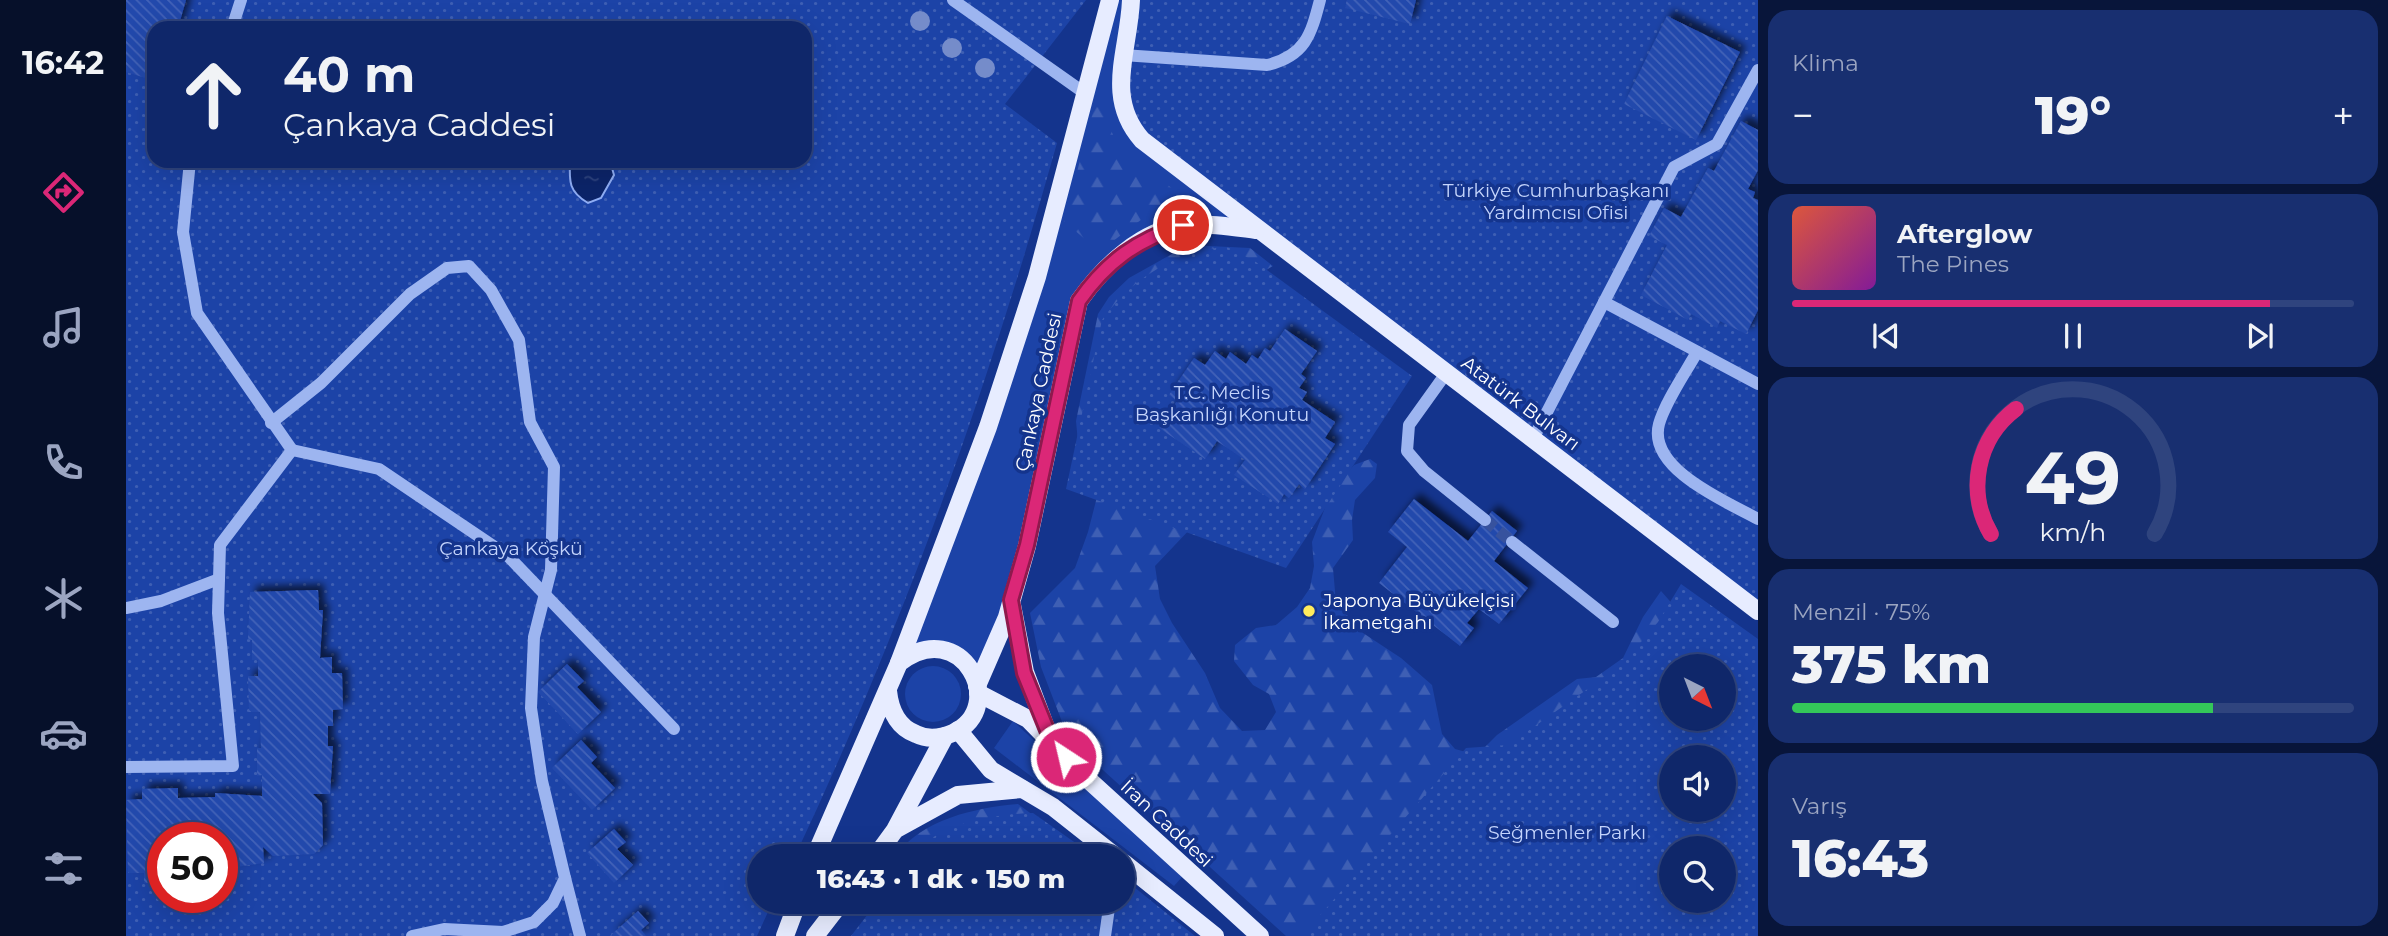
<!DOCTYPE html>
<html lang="tr">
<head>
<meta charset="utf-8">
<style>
  :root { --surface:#0f276a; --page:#182f70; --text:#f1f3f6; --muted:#9ba5c1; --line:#2f447e; --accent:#db2777 }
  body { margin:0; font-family:Montserrat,sans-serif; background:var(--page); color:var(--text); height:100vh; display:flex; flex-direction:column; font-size:26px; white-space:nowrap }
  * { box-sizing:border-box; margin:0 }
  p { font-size:23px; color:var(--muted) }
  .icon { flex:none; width:38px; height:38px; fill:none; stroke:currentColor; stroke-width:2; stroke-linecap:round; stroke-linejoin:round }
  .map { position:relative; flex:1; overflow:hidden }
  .side { display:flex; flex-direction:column; gap:10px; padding:10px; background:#08153a; width:630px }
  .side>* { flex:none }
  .hud { position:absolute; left:21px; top:21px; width:665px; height:147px; border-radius:21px; box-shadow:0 7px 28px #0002,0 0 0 2px var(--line); background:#0f276a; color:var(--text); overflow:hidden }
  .needle { width:46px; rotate:138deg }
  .tools { position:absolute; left:1533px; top:654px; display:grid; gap:14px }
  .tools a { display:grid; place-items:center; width:77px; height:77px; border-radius:50%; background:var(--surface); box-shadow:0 7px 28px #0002,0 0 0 2px var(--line); font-size:35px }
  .speed { position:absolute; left:21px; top:822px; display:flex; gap:14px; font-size:35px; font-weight:700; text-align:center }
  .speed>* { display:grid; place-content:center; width:91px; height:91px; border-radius:50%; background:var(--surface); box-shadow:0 7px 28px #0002,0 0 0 2px var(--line); line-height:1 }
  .speed .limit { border:10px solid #d22; background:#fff; color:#111 }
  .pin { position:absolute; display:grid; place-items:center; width:60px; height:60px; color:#fff; margin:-30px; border:4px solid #fff; border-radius:50%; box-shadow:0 2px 7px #0007 }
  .me { position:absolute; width:77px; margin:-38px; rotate:325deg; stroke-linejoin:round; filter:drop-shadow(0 0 5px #0008) }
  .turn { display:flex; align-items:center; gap:24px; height:147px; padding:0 21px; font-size:32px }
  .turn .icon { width:91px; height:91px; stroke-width:2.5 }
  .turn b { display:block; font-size:49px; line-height:60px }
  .big { font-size:52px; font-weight:800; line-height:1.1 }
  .side .card { flex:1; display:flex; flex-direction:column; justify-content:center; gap:10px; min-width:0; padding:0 24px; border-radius:21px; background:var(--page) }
  .side .dial { align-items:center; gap:0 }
  .dial svg { height:182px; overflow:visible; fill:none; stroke:var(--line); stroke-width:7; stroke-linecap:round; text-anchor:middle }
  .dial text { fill:var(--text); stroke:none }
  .song { display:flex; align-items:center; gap:21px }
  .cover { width:84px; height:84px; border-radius:10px; background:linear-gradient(135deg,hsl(10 70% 55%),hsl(290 70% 35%)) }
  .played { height:7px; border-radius:4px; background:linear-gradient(90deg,var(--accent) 85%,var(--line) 85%) }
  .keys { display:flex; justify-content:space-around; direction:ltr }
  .heat { display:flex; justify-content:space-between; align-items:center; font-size:38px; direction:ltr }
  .charge { height:10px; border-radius:5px; background:linear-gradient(90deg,#34c759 75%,var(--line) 0) }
  .trip { position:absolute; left:621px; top:844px; width:388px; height:70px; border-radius:35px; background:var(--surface); box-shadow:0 7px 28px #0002,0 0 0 2px var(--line); font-weight:800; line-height:70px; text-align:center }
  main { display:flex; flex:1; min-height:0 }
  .tabs { display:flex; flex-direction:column; width:126px; justify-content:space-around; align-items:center; background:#06102a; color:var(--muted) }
  .tabs .icon { width:49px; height:49px }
  .tabs .current { color:var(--accent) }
  .tabs b { font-size:32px; color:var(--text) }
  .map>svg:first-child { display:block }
  .grass { fill:#1c43a7 }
  .forest { fill:url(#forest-firs) }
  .park { fill:url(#park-dots); fill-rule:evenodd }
  .water { fill:url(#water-ripples); stroke:#8fadf4; stroke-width:2 }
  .building { fill:url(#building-back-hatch); filter:url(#shadow) }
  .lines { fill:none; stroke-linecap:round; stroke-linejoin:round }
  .minor-tunnel { stroke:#37529e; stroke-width:12; stroke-dasharray:12 6; stroke-linecap:butt }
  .minor { stroke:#9db5f0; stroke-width:12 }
  .major { stroke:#e7ecff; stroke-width:18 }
  .tree { fill:#758cca }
  .route-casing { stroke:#8e194d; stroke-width:18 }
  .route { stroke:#db2777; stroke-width:12 }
  .poi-dot { fill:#ffeb5d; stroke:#14348d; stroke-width:2.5 }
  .labels { text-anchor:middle; stroke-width:7; stroke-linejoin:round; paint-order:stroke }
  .park-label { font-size:19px; fill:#c4d4fc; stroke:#14348d }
  .street-label { font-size:19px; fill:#fff; stroke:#14348d }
  .poi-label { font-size:19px; fill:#fff; stroke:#14348d; text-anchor:start }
</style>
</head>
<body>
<main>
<nav class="tabs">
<b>16:42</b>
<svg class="icon current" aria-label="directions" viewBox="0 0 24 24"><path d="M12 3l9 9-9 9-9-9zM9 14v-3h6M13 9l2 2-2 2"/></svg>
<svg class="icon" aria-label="music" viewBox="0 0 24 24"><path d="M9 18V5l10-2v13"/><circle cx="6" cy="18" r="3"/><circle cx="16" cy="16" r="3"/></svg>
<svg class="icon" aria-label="phone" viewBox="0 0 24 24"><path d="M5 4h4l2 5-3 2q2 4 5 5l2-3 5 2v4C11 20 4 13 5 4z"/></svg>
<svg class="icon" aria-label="climate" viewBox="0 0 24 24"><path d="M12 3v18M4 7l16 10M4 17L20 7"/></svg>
<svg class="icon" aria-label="car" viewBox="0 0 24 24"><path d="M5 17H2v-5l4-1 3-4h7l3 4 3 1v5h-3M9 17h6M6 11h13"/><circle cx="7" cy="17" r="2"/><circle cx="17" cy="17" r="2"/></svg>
<svg class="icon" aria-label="filters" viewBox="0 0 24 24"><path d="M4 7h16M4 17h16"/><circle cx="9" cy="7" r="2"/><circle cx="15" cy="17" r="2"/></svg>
</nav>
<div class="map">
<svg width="1632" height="936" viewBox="0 0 1632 936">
  <defs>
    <pattern id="forest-firs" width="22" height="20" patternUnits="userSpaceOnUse" patternTransform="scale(1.75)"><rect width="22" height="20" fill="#1c43a7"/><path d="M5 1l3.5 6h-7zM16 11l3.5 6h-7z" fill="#3e5fb4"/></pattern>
    <pattern id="park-dots" width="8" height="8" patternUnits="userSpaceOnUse" patternTransform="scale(1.75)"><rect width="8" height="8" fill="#1c43a7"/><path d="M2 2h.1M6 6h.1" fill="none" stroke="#3e5fb4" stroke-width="1.8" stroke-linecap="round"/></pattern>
    <pattern id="water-ripples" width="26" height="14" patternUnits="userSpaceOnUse" patternTransform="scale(1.75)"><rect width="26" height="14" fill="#0c2469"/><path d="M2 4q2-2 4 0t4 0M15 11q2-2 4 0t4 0" fill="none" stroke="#304580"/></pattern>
    <pattern id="building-back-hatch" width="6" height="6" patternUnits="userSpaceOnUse" patternTransform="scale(1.75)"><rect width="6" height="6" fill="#2248ac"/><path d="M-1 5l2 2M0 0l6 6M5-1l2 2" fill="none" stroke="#4363b8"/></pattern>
    <filter id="shadow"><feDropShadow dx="6" dy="-6" stdDeviation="3.5" flood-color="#0009"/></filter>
  </defs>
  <rect width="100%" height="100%" fill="#14348d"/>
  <!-- grass -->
  <g class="grass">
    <path d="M984 0H1005L1131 230 1085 224 1021 237 953 301 901 546 852 693 831 654 786 653 862 427Z"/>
    <circle cx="807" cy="694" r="28"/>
    <path d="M887 721 1056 877 1048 886 868 748Z"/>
  </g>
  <!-- forest -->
  <g class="forest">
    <path d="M973 101C983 109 982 129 990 140 1008 164 1037 181 1061 199L1020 216 978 248 961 241 938 221 969 104Z"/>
    <path d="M1062 245 1124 248 1147 266 1122 281 1066 527 1029 566 1034 599 1046 623 1079 673 1094 708 1116 731 1139 730 1150 712 1143 694 1127 685 1108 661 1109 645 1130 628 1150 625 1171 607 1184 588 1188 566 1186 542 1205 492 1228 465 1244 459 1251 464 1249 478 1229 500 1226 520 1227 540 1207 568 1210 603 1237 633 1275 658 1306 685 1316 734 1329 749 1351 755 1371 735 1451 679 1470 677 1497 658 1517 617 1535 591 1557 616 1540 661 1545 704V810H1598V719L1632 812 1210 936H1160L967 761 940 732 915 667 904 613 949 568 962 532 972 493 952 442 950 421 972 314 983 297 1003 278Z"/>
    <path d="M892 804 962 856H769C797 819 848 808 892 804Z"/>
  </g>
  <!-- park -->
  <g class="park">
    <path d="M0 0H960L879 104 931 143C863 386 777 627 669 856H634V901H647L631 936H0ZM28 28H679V161H28ZM37 838H96V898H37Z"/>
    <path d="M1005 0H1632V611L1004 126 997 55Z"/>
    <path d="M1101 247 1130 262 1286 376 1160 568 940 489 976 320C1004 280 1052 249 1101 247Z"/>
    <path d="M1555 584 1632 639V936H1176L1340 748 1382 745 1473 681 1505 654 1532 622ZM1545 667H1598V719H1545ZM1545 758H1598V810H1545ZM1545 849H1598V901H1545Z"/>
    <path d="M907 813 968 856H786C811 823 869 814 907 813Z"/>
    <path d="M998 879 1069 936H725L752 901H998Z"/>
  </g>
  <!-- water -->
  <path class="water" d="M444 161H484L488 175 475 198 462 203C443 192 443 182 444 161Z"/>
  <!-- building -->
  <g class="building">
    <path d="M0 0H60L52 28H28L26 80 0 72Z"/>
    <path d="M1221 0H1290L1284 24 1219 8Z"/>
    <path d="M1541 16 1614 52 1570 140 1498 104Z"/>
    <path d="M1615 121 1632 130V170L1622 189 1629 192 1627 198 1632 200V310L1620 334 1594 321 1591 328 1565 314 1562 320 1515 295 1541 245 1523 236 1538 208 1555 217 1582 168 1588 171Z"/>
    <path d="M1159 329 1191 351 1175 374 1180 378 1173 388 1181 392 1176 400 1209 422 1199 438 1209 444 1179 489 1173 484 1163 498 1158 494 1152 504 1108 475 1119 460 1091 441 1079 459 1033 428 1051 401 1043 395 1068 358 1079 365 1089 351 1100 359 1104 352 1120 364 1126 355 1132 359 1139 348 1144 351Z"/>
    <path d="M1288 499 1342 541 1366 511 1391 531 1368 561 1402 588 1373 624 1353 609 1341 623 1348 628 1334 646 1253 583 1281 547 1262 532Z"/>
    <path d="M192 590 193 610H197L194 658 206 657V673H216L217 709 207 710V726H202V746H207L204 794H187L196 803 197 845 188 854 147 856 137 847 138 863 96 869V838H37V882L18 883V873H2L0 800 16 799V789L52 788V798L89 797V793L136 796V775L131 776V748H135L134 712H123L122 676H132V660H126V640L122 639 124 592Z"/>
    <path d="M441 664 458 681 451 687 475 712 452 734 412 692Z"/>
    <path d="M455 740 471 757 465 763 489 788 466 810 426 768Z"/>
    <path d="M488 829 500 842 491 849 507 865 488 883 461 853Z"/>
    <path d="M512 911 523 923 515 930 520 936H484Z"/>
  </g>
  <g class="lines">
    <!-- minor-tunnel -->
    <path class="minor-tunnel" d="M1359 520 1386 542"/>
    <!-- minor -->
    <g class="minor">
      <path d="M827 0 960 94"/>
      <path d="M106 28 115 0"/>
      <path d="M997 55 1141 65C1179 56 1185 35 1194 0"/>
      <path d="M1478 302 1632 384"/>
      <path d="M1571 352C1560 372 1539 402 1533 424 1521 469 1601 502 1632 519"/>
      <path d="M1321 372 1283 425 1281 451 1298 471 1359 520"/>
      <path d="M145 423 195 383 284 294 321 268 343 266 365 290 393 340 404 422 428 467 425 570 408 637 405 708 416 781 439 878 427 903 408 922 377 932 318 929 286 936"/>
      <path d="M1407 439 1548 167 1591 144 1632 70"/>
      <path d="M166 450 253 469 382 556 548 729"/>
      <path d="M1386 542 1487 622"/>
      <path d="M0 608 35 601 93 579"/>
      <path d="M0 767 107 766 92 613 94 545 166 450 71 313 57 232 64 161"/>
      <path d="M439 878 454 936"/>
      <path d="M979 936 984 901"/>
    </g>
    <!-- major -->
    <g class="major">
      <path d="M1005 0C1003 51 978 97 1016 140L1632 611"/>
      <path d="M886 605 899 672 923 736"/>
      <path d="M773 663 862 427 911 277 984 0"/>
      <path d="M851 686 881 617 901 546 953 301C977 267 1016 229 1060 225 1084 223 1107 227 1130 230"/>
      <path d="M852 693 902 719 955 773 1134 936"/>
      <path d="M832 730 865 770 927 807 989 856"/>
      <path d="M772 828 832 795 896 789"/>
      <path d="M689 856 773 663C835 614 884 707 827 733 815 738 802 740 790 734 771 727 764 710 762 691"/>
      <path d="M750 856 769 830 819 736"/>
      <path d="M998 863 1089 936"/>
      <path d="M659 936 672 901"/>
      <path d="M689 936 716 901"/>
    </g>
  </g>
  <!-- trees -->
  <g class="tree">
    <circle cx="794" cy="21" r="10"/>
    <circle cx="826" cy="48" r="10"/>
    <circle cx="859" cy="68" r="10"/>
  </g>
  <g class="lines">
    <defs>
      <path id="route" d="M940 757 926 742 898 673 885 600 901 545 953 301C981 261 1011 240 1057 225"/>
    </defs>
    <!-- route casing -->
    <use href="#route" class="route-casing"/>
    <!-- route -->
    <use href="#route" class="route"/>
  </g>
  <!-- markers -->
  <circle class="poi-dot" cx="1183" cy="611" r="7"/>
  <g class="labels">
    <!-- park labels -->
    <g class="park-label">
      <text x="1430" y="197">Türkiye Cumhurbaşkanı<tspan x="1430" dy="22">Yardımcısı Ofisi</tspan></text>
      <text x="1096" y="399">T.C. Meclis<tspan x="1096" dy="22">Başkanlığı Konutu</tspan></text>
      <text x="385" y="555">Çankaya Köşkü</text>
      <text x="1441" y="839">Seğmenler Parkı</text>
    </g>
    <!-- street labels -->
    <g class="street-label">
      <text transform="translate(912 392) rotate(-78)" y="7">Çankaya Caddesi</text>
      <text transform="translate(1395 403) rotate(37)" y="7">Atatürk Bulvarı</text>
      <text transform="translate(1041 823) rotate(43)" y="7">İran Caddesi</text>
    </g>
    <!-- poi labels -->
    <g class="poi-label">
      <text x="1197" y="607">Japonya Büyükelçisi<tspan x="1197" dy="22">İkametgahı</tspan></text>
    </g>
  </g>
</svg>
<div class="tools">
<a><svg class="needle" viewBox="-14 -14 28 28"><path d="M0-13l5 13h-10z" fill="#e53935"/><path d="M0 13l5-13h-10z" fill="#9ba5c1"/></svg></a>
<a><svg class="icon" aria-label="sound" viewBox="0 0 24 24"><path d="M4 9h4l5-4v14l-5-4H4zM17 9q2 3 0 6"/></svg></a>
<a><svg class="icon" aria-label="search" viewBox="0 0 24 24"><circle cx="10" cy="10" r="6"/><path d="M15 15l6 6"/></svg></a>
</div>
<div class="speed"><div class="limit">50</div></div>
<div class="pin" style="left:1057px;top:225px;background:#d93025"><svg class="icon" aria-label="arrive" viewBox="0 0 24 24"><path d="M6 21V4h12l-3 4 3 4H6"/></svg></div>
<svg class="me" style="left:940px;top:757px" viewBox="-20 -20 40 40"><circle r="17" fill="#db2777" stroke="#fff" stroke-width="3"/><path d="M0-11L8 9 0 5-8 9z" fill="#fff"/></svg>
<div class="trip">16:43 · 1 dk · 150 m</div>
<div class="hud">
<div class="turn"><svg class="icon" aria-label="ahead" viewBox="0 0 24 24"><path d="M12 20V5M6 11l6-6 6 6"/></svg><div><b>40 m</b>Çankaya Caddesi</div></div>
</div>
</div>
<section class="side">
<div class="card"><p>Klima</p>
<div class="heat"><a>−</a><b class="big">19°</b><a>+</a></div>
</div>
<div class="card">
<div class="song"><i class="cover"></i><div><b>Afterglow</b><p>The Pines</p></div></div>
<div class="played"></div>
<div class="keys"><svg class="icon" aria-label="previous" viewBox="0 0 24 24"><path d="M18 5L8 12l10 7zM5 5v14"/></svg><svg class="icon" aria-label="pause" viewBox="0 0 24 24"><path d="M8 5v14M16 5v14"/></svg><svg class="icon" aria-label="next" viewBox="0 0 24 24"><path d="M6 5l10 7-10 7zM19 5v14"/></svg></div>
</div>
<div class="card dial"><svg viewBox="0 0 100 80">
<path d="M14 69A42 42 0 1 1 86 69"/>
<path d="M14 69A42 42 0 0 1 25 14" stroke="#db2777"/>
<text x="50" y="56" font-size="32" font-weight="700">49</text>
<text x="50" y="72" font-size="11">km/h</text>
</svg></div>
<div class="card"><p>Menzil · 75%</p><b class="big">375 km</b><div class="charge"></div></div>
<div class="card"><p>Varış</p><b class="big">16:43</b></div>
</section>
</main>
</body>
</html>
